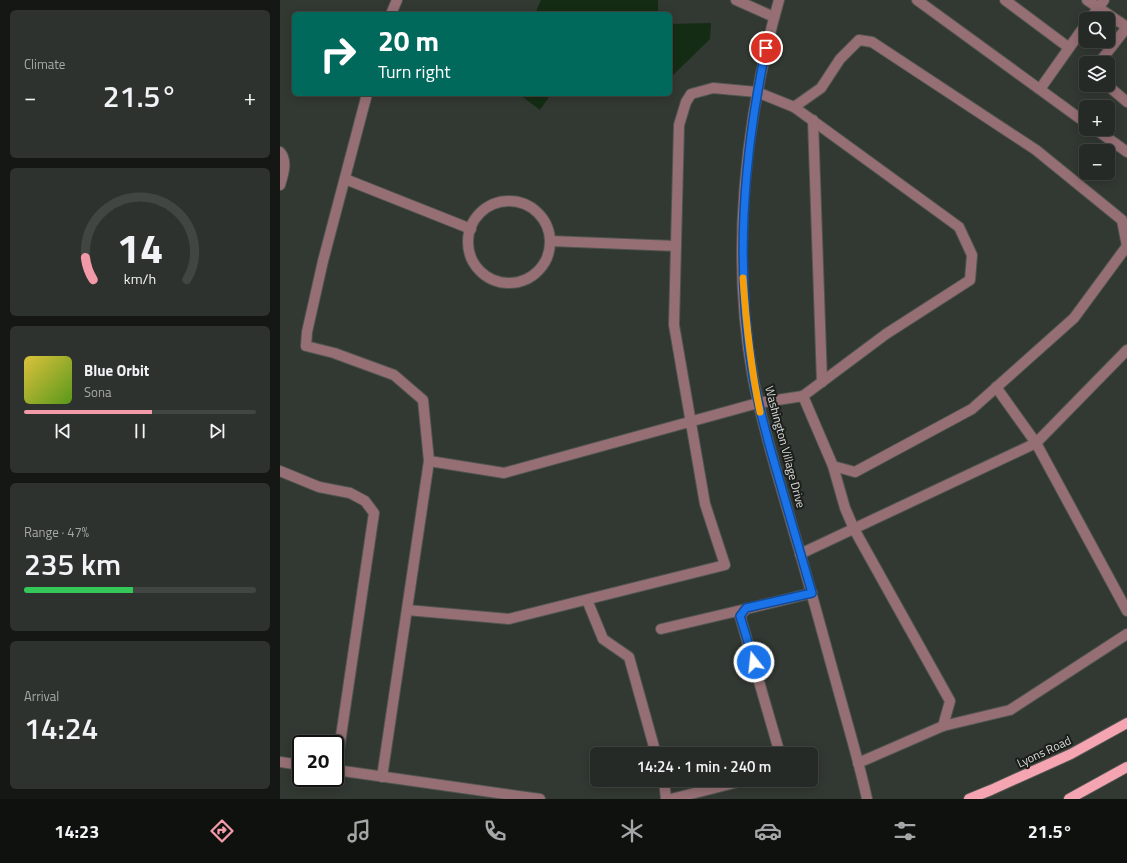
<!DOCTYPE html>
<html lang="en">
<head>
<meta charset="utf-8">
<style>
  :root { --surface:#262a26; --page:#2e322e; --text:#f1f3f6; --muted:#a4a7a7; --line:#424643; --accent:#f39aa8 }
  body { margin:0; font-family:"Titillium Web",sans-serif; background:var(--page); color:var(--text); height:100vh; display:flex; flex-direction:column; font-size:15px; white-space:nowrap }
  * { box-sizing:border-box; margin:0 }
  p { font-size:13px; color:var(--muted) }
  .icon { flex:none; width:22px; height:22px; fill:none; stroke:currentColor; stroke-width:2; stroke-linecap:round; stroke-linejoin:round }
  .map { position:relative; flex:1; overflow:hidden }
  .sheet { display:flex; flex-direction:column; gap:10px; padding:10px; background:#151715; width:280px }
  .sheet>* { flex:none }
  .banner { position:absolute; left:12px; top:12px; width:380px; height:84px; border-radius:6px; box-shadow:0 2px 10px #0003,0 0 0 1px var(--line); background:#00695c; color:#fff; overflow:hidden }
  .fabs { position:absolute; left:799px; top:12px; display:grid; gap:8px }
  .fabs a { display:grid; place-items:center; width:36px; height:36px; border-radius:6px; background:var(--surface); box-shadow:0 2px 10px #0003,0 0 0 1px var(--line); font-size:20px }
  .speed { position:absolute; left:12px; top:735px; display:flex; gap:8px; font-size:20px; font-weight:700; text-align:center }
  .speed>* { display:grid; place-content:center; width:52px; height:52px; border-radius:50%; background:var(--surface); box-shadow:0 2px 10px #0003,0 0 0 1px var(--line); line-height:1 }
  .speed .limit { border:2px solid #111; border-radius:6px; background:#fff; color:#111 }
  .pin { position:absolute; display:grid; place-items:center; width:34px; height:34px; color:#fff; margin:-17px; border:2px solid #fff; border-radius:50%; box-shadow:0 1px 4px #0007 }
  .me { position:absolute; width:44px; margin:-22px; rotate:344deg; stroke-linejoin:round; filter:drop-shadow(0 0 3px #0008) }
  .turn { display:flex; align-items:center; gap:14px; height:84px; padding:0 20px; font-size:18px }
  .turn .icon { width:52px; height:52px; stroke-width:2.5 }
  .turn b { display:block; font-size:28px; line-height:34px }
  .big { font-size:30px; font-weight:600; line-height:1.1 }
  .sheet .card { flex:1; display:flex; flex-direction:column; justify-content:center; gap:6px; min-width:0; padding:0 14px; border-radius:6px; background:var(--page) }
  .sheet .dial { align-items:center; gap:0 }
  .dial svg { height:104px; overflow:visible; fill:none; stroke:var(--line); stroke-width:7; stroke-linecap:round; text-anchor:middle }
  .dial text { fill:var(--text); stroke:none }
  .song { display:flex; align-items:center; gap:12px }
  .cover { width:48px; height:48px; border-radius:6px; background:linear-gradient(135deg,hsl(50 70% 55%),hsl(90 70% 35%)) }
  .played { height:4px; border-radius:2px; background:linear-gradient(90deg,var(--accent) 55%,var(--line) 55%) }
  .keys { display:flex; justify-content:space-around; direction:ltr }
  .heat { display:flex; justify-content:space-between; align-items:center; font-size:22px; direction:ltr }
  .charge { height:6px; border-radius:3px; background:linear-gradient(90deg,#34c759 47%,var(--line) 0) }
  .trip { position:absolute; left:310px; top:747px; width:228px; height:40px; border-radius:6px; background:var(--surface); box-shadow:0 2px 10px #0003,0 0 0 1px var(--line); font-weight:600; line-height:40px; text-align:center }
  .tab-bar { display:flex; height:64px; justify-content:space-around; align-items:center; background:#0f110f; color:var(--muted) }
  .tab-bar .icon { width:28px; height:28px }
  .tab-bar .active { color:var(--accent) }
  .tab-bar b { font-size:18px; color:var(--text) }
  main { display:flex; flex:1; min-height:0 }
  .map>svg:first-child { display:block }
  .water { fill:#142c14 }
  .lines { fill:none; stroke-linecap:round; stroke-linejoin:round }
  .minor-casing { stroke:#505550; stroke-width:12 }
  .major-casing { stroke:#505550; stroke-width:12 }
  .minor { stroke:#966f74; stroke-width:10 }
  .major { stroke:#f5a5b1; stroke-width:10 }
  .route-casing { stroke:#114b97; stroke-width:10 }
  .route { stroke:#1a73e8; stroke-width:7 }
  .slow { stroke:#f59e0b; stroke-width:7 }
  .labels { text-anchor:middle; stroke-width:4; stroke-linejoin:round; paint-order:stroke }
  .street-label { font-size:12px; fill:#d7dbd7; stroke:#1c1e1b }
</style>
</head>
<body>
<main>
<section class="sheet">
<div class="card"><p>Climate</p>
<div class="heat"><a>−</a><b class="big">21.5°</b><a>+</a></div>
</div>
<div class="card dial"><svg viewBox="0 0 100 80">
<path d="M14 69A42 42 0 1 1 86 69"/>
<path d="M14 69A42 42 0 0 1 8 52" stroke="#f39aa8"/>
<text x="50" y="56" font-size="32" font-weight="700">14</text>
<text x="50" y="72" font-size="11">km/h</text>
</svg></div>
<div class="card">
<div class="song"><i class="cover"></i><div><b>Blue Orbit</b><p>Sona</p></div></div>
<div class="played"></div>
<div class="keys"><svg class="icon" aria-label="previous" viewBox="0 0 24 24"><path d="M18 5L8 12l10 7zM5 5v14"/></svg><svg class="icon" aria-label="pause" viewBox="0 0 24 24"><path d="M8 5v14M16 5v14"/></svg><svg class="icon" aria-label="next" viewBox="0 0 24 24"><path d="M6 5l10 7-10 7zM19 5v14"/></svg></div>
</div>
<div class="card"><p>Range · 47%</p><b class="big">235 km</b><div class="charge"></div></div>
<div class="card"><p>Arrival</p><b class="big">14:24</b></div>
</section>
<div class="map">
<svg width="847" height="799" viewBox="0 0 847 799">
  <rect width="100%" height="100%" fill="#323832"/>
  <!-- water -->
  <g class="water">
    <path d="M261 0H378V14H255Z"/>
    <path d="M431 23 430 39 390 78V24Z"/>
    <path d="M239 94H271L260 110Z"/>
  </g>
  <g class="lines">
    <defs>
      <g id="minor">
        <path d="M456 0 494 17"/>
        <path d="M499 0C465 120 450 255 473 378 483 430 499 479 513 529 530 586 545 643 561 700 570 733 580 766 587 799"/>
        <path d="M637 0 806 123"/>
        <path d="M725 0 788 47"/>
        <path d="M807 0 847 27"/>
        <path d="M111 14 117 0"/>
        <path d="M810 19 824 0"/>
        <path d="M819 63 847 27"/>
        <path d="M827 85 847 102"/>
        <path d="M760 89 806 24"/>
        <path d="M87 94 43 261 27 332 26 346 54 353 114 375 143 400 149 461 102 777"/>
        <path d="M514 107 679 227 692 255 690 280 606 334 523 396"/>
        <path d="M533 120 542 382"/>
        <path d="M815 129 847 152"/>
        <path d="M0 152C8 161 3 175 0 185"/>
        <path d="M65 179 191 229"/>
        <circle cx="229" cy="242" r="41"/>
        <path d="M270 241 396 246"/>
        <path d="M716 387 756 443 847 611"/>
        <path d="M553 466 565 508 574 529 670 701 663 726 578 763"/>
        <path d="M0 471 39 487 70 493 85 501 94 513 56 770H55"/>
        <path d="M520 554 756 443 847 350"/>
        <path d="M307 600 323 639 349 657 376 754"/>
        <path d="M127 610 229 619 445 565 425 504 394 325 399 125 406 102 411 94 433 88 477 92 514 107 541 88 560 59 579 40 592 42 756 150 842 220 847 246 794 318 692 409 575 472 553 466 523 396 478 403 224 473 149 461"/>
        <path d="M381 629 466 609"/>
        <path d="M663 726 730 710 847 634"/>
        <path d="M500 754 460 616 466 609 532 593"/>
        <path d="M0 762 21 765"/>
        <path d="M56 770 260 799"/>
        <path d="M384 780 386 799"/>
        <path d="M391 799 466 780"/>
      </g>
      <g id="major">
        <path d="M689 799 711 790 791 754 847 723"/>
        <path d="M789 799 847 767"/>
      </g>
    </defs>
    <!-- minor casing -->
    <use href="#minor" class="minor-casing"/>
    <!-- major casing -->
    <use href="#major" class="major-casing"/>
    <!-- minor -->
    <use href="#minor" class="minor"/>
    <!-- major -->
    <use href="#major" class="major"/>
  </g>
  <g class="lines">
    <defs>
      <path id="route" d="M474 662 460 616 466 608 532 593C521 555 510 517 499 479 489 445 479 411 473 376 455 266 463 158 486 48"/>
    </defs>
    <!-- route casing -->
    <use href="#route" class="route-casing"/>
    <!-- route -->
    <use href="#route" class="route"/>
    <!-- slow -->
    <path class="slow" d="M463 278C466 323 471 368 480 412"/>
  </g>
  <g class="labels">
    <!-- street labels -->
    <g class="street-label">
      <text transform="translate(505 447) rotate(75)" y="4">Washington Village Drive</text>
      <text transform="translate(764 752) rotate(-25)" y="4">Lyons Road</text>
    </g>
  </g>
</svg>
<div class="fabs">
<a><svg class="icon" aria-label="search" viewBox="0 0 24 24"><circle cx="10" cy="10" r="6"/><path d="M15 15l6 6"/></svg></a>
<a><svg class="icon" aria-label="layers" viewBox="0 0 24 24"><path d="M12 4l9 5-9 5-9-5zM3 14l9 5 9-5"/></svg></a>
<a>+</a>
<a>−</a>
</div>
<div class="speed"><div class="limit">20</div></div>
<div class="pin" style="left:486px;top:48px;background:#d93025"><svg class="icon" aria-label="arrive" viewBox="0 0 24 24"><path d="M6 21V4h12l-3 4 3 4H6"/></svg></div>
<svg class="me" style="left:474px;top:662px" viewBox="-20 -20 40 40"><circle r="17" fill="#1a73e8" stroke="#fff" stroke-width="3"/><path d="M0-11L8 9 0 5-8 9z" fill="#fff"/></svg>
<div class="trip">14:24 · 1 min · 240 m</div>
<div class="banner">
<div class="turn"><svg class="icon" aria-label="right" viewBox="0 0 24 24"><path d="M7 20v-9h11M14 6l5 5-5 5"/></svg><div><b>20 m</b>Turn right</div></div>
</div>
</div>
</main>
<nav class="tab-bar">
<b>14:23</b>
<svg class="icon active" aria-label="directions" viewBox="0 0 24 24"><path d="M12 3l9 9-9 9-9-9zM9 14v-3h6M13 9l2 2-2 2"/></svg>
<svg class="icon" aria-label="music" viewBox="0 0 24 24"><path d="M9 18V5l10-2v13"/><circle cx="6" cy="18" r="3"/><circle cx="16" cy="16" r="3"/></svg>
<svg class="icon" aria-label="phone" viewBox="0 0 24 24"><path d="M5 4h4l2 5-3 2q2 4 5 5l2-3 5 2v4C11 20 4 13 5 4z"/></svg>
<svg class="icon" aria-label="climate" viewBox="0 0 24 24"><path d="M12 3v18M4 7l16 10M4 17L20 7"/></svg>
<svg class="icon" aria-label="car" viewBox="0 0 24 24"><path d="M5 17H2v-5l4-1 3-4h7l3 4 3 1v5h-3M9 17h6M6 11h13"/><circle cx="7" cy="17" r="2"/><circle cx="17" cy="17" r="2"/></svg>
<svg class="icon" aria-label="filters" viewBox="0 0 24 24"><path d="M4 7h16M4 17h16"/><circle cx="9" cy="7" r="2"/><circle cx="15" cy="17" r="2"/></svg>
<b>21.5°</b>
</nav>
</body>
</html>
